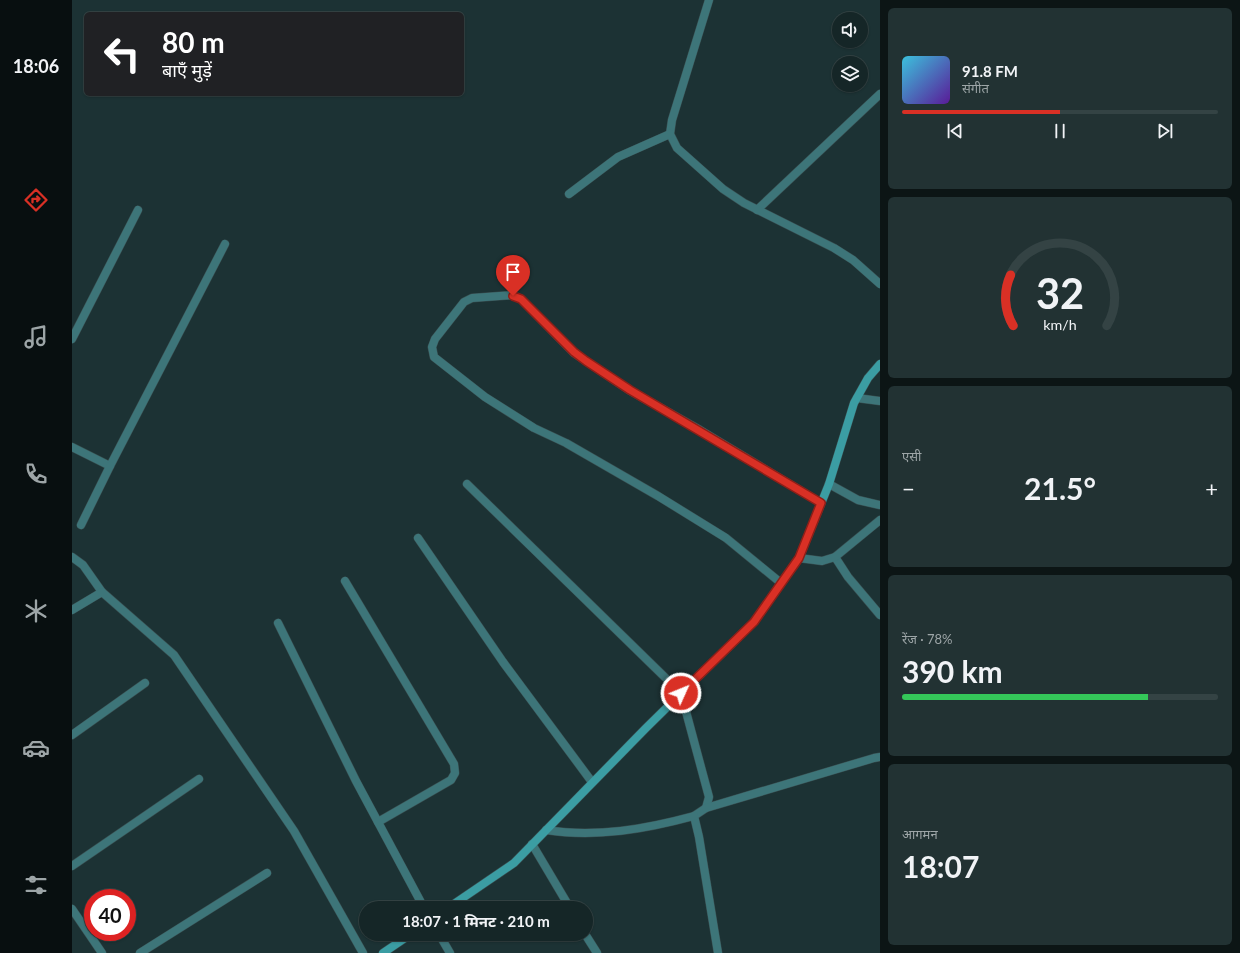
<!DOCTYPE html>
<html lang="hi">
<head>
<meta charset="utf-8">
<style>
  :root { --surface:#152627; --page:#223233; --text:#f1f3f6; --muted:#9da5a7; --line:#344344; --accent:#d93025 }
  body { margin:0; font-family:Lato,"Noto Sans Devanagari",sans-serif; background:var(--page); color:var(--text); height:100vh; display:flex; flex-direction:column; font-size:15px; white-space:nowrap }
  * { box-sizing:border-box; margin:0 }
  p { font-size:13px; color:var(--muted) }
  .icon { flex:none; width:22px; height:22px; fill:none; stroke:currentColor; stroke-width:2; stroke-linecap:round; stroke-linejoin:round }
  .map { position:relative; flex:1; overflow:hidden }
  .panel { display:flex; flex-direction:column; gap:8px; padding:8px; background:#0c1515; width:360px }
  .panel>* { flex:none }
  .hud { position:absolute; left:12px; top:12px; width:380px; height:84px; border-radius:6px; box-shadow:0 1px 3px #0004,0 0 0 1px var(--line); background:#202124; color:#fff; overflow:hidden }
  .buttons { position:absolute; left:760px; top:12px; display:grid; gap:8px }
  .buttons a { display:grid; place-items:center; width:36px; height:36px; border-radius:50%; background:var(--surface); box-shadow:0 1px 3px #0004,0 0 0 1px var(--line); font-size:20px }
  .speed { position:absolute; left:12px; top:889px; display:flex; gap:8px; font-size:20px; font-weight:700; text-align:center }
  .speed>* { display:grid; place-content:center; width:52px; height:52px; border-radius:50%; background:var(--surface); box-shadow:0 1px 3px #0004,0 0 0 1px var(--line); line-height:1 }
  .speed .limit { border:6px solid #d22; background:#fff; color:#111 }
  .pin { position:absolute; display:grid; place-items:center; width:34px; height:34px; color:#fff; margin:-41px -17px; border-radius:50% 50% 50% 0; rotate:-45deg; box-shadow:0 0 4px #0007 }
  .pin .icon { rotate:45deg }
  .me { position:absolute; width:44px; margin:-22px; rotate:46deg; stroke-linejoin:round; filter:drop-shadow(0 0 3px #0008) }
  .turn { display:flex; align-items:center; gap:14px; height:84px; padding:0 12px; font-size:18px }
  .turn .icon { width:52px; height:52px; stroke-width:2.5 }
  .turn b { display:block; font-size:28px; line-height:34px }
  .big { font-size:30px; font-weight:700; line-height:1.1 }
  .panel .widget { flex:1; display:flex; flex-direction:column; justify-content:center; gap:6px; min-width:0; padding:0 14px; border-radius:6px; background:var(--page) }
  .panel .dial { align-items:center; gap:0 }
  .dial svg { height:104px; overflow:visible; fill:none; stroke:var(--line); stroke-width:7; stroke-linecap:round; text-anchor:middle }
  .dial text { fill:var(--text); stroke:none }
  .song { display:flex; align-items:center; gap:12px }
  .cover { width:48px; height:48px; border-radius:6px; background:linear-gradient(135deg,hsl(190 70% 55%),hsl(270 70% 35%)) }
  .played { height:4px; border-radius:2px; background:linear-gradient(90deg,var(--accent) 50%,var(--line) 50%) }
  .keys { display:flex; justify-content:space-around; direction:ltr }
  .heat { display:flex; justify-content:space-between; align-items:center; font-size:22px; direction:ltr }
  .charge { height:6px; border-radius:3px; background:linear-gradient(90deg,#34c759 78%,var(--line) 0) }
  .trip { position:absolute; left:287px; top:901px; width:234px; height:40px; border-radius:20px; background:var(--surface); box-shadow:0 1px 3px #0004,0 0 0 1px var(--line); font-weight:700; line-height:40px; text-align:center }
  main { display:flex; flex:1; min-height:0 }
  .menu { display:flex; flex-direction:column; width:72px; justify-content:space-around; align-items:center; background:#080f10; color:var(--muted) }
  .menu .icon { width:28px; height:28px }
  .menu .active { color:var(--accent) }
  .menu b { font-size:18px; color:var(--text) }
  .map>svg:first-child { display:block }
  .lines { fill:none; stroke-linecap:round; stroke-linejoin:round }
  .lane-casing { stroke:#394e50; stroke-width:9 }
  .street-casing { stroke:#394e50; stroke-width:9 }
  .secondary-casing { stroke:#394e50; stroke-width:9 }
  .lane { stroke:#3d7579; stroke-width:8 }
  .street { stroke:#3d7579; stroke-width:8 }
  .secondary { stroke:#3b9da3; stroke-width:8 }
  .route-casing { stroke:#8d1f18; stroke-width:10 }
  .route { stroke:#d93025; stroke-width:7 }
</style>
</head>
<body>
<main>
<nav class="menu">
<b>18:06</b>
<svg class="icon active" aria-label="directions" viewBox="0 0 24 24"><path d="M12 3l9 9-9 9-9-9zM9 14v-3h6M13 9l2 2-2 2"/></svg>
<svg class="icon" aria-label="music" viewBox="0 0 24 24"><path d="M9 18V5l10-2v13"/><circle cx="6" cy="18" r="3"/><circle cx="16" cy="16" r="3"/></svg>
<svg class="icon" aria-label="phone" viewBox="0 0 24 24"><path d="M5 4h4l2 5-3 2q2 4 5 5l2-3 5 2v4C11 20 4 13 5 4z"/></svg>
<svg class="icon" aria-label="climate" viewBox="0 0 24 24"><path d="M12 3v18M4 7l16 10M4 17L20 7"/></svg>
<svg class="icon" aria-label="car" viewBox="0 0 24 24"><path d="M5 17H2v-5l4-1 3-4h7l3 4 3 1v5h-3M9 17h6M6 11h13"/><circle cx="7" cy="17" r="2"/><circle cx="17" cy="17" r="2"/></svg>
<svg class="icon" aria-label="filters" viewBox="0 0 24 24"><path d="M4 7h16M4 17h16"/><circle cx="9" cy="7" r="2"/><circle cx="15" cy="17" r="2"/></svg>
</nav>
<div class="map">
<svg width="808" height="953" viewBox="0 0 808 953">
  <rect width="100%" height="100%" fill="#1c3234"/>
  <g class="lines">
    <defs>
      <path id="lane" d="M685 210 808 94"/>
      <g id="street">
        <path d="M637 0 600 120 598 134 605 148 651 189 672 203 762 248 781 260 808 284"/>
        <path d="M497 194 546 157 598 134"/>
        <path d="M0 339 66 210"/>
        <path d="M785 398 808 401"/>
        <path d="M0 447 38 466 153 244"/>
        <path d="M395 484 609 693 637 797 634 808 622 816 627 837 646 953"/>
        <path d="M757 484 786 500 808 505"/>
        <path d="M9 525 38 466"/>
        <path d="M346 538 431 662 520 782"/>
        <path d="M0 557 11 565 30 592"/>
        <path d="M763 557 776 577 808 615"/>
        <path d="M727 558 750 561 763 557 808 520"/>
        <path d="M273 581 382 764 383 773 379 780 306 822"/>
        <path d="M709 583 654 538 586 496 494 443 462 428 413 397 362 357 360 347 363 339 392 302 400 298 441 295 449 299 502 353 514 361 557 390 628 430 749 503"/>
        <path d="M0 610 30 592 102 655 222 831 291 953"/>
        <path d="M206 623 284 781 352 908"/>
        <path d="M0 735 73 683"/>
        <path d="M634 808 802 758 808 757"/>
        <path d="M474 830C524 838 574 829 622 816"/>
        <path d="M460 844 498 908"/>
        <path d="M0 866 127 779"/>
        <path d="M0 909 30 953"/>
        <path d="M367 934 378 953"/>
        <path d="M513 934 525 953"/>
        <path d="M68 953 195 873"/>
      </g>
      <g id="secondary">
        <path d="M376 908 442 863 574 728 682 622 727 558 757 484 782 403 796 378 808 364"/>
        <path d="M311 953 339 934"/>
      </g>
    </defs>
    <!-- lane casing -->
    <use href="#lane" class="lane-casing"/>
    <!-- street casing -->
    <use href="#street" class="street-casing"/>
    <!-- secondary casing -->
    <use href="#secondary" class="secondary-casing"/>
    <!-- lane -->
    <use href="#lane" class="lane"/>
    <!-- street -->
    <use href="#street" class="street"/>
    <!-- secondary -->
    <use href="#secondary" class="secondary"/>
  </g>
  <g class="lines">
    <defs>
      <path id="route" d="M441 296 449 299 502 352 514 361 558 390 749 503 727 558 682 622 609 693"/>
    </defs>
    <!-- route casing -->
    <use href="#route" class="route-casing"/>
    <!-- route -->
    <use href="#route" class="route"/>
  </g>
</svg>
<div class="buttons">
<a><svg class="icon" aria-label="sound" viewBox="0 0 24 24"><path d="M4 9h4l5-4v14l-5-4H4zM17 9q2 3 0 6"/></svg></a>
<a><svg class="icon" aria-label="layers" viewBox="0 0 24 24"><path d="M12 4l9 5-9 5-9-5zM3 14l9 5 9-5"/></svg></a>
</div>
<div class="speed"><div class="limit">40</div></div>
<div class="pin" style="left:441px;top:296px;background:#d93025"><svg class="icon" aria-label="arrive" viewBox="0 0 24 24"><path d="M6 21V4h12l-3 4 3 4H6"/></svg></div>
<svg class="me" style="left:609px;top:693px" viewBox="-20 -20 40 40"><circle r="17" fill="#d93025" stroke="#fff" stroke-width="3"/><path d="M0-11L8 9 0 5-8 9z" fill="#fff"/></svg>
<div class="trip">18:07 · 1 मिनट · 210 m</div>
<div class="hud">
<div class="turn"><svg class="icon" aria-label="left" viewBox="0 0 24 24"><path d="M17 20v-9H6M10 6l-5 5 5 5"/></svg><div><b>80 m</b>बाएँ मुड़ें</div></div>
</div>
</div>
<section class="panel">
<div class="widget">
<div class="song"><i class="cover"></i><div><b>91.8 FM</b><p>संगीत</p></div></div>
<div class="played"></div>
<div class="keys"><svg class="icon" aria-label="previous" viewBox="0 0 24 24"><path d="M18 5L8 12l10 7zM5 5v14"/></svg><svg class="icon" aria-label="pause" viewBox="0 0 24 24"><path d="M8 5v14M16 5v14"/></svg><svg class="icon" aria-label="next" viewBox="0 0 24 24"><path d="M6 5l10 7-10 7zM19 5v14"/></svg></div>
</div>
<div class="widget dial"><svg viewBox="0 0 100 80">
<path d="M14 69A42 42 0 1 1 86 69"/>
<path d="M14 69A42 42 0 0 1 12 30" stroke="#d93025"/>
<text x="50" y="56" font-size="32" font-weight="700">32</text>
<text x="50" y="72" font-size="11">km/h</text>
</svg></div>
<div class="widget"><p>एसी</p>
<div class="heat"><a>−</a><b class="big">21.5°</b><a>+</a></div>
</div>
<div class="widget"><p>रेंज · 78%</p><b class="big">390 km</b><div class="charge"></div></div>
<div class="widget"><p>आगमन</p><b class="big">18:07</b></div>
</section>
</main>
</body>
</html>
